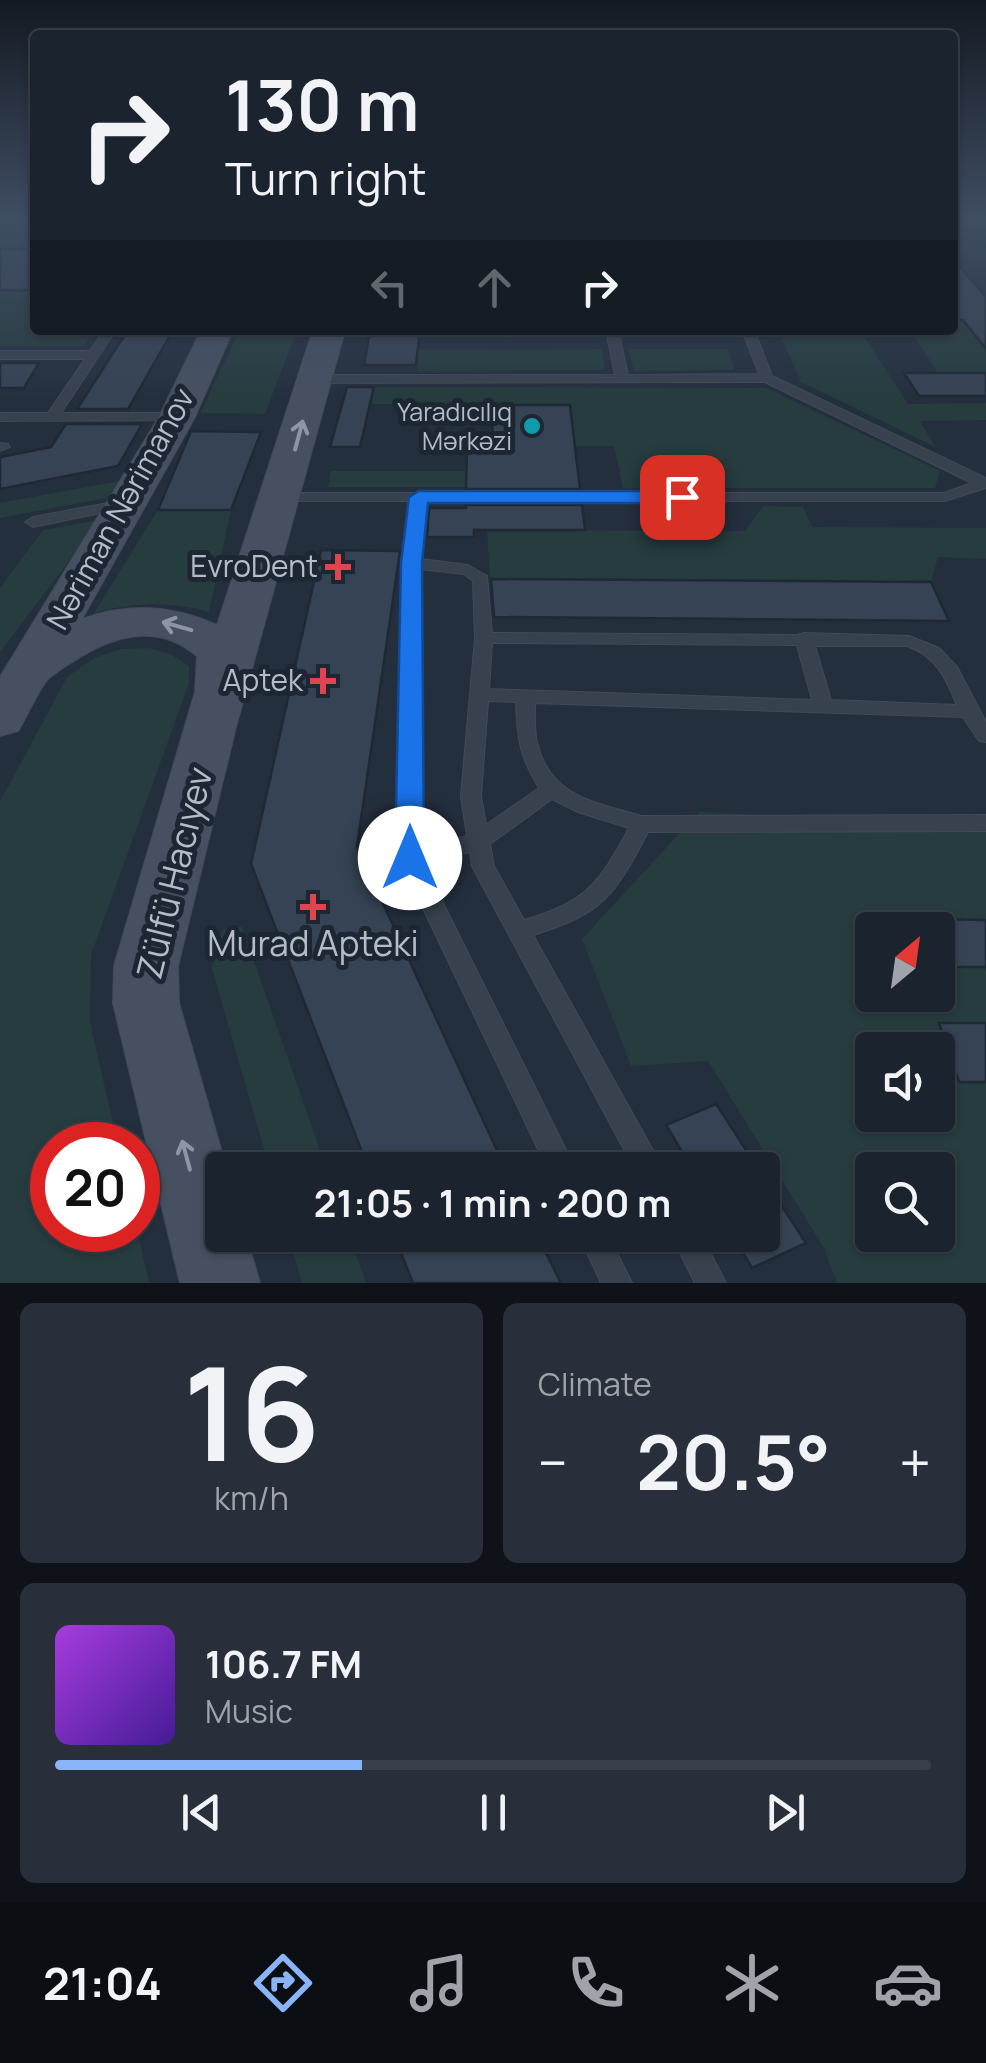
<!DOCTYPE html>
<html lang="en">
<head>
<meta charset="utf-8">
<style>
  :root { --surface:#1b232e; --page:#282f3a; --text:#f1f3f6; --muted:#a0a4aa; --line:#39404a; --accent:#8ab4f8 }
  body { margin:0; font-family:Manrope,sans-serif; background:var(--page); color:var(--text); height:100vh; display:flex; flex-direction:column; font-size:38px; white-space:nowrap }
  * { box-sizing:border-box; margin:0 }
  p { font-size:32px; color:var(--muted) }
  .icon { flex:none; width:55px; height:55px; fill:none; stroke:currentColor; stroke-width:2; stroke-linecap:round; stroke-linejoin:round }
  .map { position:relative; height:1283px; overflow:hidden }
  .details { display:flex; flex-direction:column; gap:20px; padding:20px; background:#0f1319; flex:1 }
  .details>* { flex:none }
  .banner { position:absolute; left:30px; top:30px; width:928px; height:305px; border-radius:10px; box-shadow:0 2px 8px #0004,0 0 0 2px var(--line); background:#1b232e; color:var(--text); overflow:hidden }
  .needle { width:65px; rotate:29deg }
  .tools { position:absolute; left:855px; top:912px; display:grid; gap:20px }
  .tools a { display:grid; place-items:center; width:100px; height:100px; border-radius:10px; background:var(--surface); box-shadow:0 2px 8px #0004,0 0 0 2px var(--line); font-size:50px }
  .speed { position:absolute; left:30px; top:1122px; display:flex; gap:20px; font-size:50px; font-weight:700; text-align:center }
  .speed>* { display:grid; place-content:center; width:130px; height:130px; border-radius:50%; background:var(--surface); box-shadow:0 2px 8px #0004,0 0 0 2px var(--line); line-height:1 }
  .speed .limit { border:15px solid #d22; background:#fff; color:#111 }
  .pin { position:absolute; display:grid; place-items:center; width:85px; height:85px; color:#fff; margin:-42px; border-radius:20px; box-shadow:0 5px 15px #0006 }
  .me { position:absolute; width:110px; margin:-55px; rotate:0deg; stroke-linejoin:round; filter:drop-shadow(0 0 8px #0008) }
  .turn { display:flex; align-items:center; gap:35px; height:210px; padding:0 30px; font-size:45px }
  .turn .icon { width:130px; height:130px; stroke-width:2.5 }
  .turn b { display:block; font-size:70px; line-height:85px }
  .lanes { display:flex; align-items:center; height:95px; padding:0 30px; background:#0003; justify-content:center; gap:50px; direction:ltr }
  .lanes .off { opacity:.35 }
  .big { font-size:75px; font-weight:700; line-height:1.1 }
  .details .tile { flex:1; display:flex; flex-direction:column; justify-content:center; gap:15px; min-width:0; padding:0 35px; border-radius:15px; background:var(--page) }
  .details .dial { align-items:center; gap:0 }
  .dial b { font-size:130px; line-height:1 }
  .song { display:flex; align-items:center; gap:30px }
  .cover { width:120px; height:120px; border-radius:15px; background:linear-gradient(135deg,hsl(280 70% 55%),hsl(260 70% 35%)) }
  .played { height:10px; border-radius:5px; background:linear-gradient(90deg,var(--accent) 35%,var(--line) 35%) }
  .keys { display:flex; justify-content:space-around; direction:ltr }
  .heat { display:flex; justify-content:space-between; align-items:center; font-size:55px; direction:ltr }
  .details .tiles { flex:1; display:grid; gap:20px; grid-template-columns:1fr 1fr }
  .tile:last-child { grid-column:span 2 }
  .trip { position:absolute; left:205px; top:1152px; width:575px; height:100px; border-radius:10px; background:var(--surface); box-shadow:0 2px 8px #0004,0 0 0 2px var(--line); font-weight:700; line-height:100px; text-align:center }
  .tabs { display:flex; height:160px; justify-content:space-around; align-items:center; background:#0b0e12; color:var(--muted) }
  .tabs .icon { width:70px; height:70px }
  .tabs .active { color:var(--accent) }
  .tabs b { font-size:45px; color:var(--text) }
  .map>svg:first-child { display:block }
  .green { fill:#263c3f; fill-rule:evenodd }
  .building { fill:#364354; stroke:#1f2835; stroke-width:2.5 }
  .lines { fill:none; stroke-linecap:round; stroke-linejoin:round }
  .service-casing { stroke:#414a57; stroke-width:2 }
  .secondary-casing { stroke:#414a57; stroke-width:2 }
  .service { fill:#38414e; fill-rule:evenodd }
  .secondary { fill:#465061; fill-rule:evenodd }
  .oneway { stroke:#8e96a5 }
  .route { fill:#1a73e8; stroke:#114b97; stroke-width:2.5 }
  .culture-dot { fill:#0f9aa8; stroke:#1d2633; stroke-width:4 }
  .health-dot { fill:#e0444e; stroke:#1d2633; stroke-width:4 }
  .labels { text-anchor:middle; stroke-width:10; stroke-linejoin:round; paint-order:stroke }
  .far-poi-label { font-size:25px; fill:#b4bcc9; stroke:#1d2633; text-anchor:end }
  .street-label { font-size:30px; fill:#b4bcc9; stroke:#1d2633 }
  .poi-label { font-size:30px; fill:#b4bcc9; stroke:#1d2633; text-anchor:end }
  .near-street-label { font-size:35px; fill:#b4bcc9; stroke:#1d2633 }
  .near-poi-label { font-size:35px; fill:#b4bcc9; stroke:#1d2633 }
</style>
</head>
<body>
<div class="map">
<svg width="986" height="1283" viewBox="0 0 986 1283">
  <rect width="100%" height="100%" fill="#242f3e"/>
  <!-- green -->
  <g class="green">
    <rect x="0" y="219" width="35" height="30"/>
    <path d="M0 278 35 290V330H95L84 346H0Z"/>
    <path d="M953 320H963L986 349V373H938L910 330H952Z"/>
    <path d="M240 330H297L265 414 200 413Z"/>
    <path d="M778 330H860L908 404 986 403V420L920 421 935 447 801 382Z"/>
    <path d="M602 349 605 370 417 371V350Z"/>
    <path d="M628 349H727L735 370 634 371Z"/>
    <path d="M374 387 767 388 940 471 935 488H623L614 446H575L492 405 370 404Z"/>
    <path d="M331 471H491V487H328Z"/>
    <path d="M119 481 107 498 0 518V503Z"/>
    <path d="M763 506 803 507 812 527 986 528V559L938 557 931 582 490 579 487 530 745 531Z"/>
    <path d="M158 510H231L209 612C167 601 135 602 94 613Z"/>
    <path d="M100 520 0 652V588L43 530Z"/>
    <path d="M149 648 170 654 189 666V683L91 955 90 1022 118 1145H52V1230H137L149 1283H0V802L67 677 94 658 121 649Z"/>
    <path d="M699 812 986 826V920L902 919 904 930H872V995H938V967H984L986 972V1023H939L959 1082H986V1283H837L824 1248 708 1061 631 1066 582 939ZM872 1050H938V1115H872ZM872 1170H938V1235H872Z"/>
    <path d="M242 927 327 1170H270L212 968 222 929Z"/>
    <path d="M288 1235H349L366 1283H302Z"/>
  </g>
  <!-- building -->
  <g class="building">
    <rect x="0" y="249" width="35" height="41"/>
    <path d="M952 258 986 297V349L963 320H952Z"/>
    <path d="M128 330H173L128 409H77Z"/>
    <path d="M370 330H420L416 365H364Z"/>
    <path d="M0 363H39L24 388H0Z"/>
    <path d="M904 373H986V396H919Z"/>
    <path d="M347 387H374L360 447H330Z"/>
    <path d="M492 405H570L580 489H466L467 448H493Z"/>
    <path d="M66 424H142L118 466 0 489V457L51 447Z"/>
    <path d="M191 431 261 432 231 510H158Z"/>
    <path d="M466 505H582L585 530H474V537H427L429 508H466Z"/>
    <path d="M321 550 400 551 357 847 506 1170H369L251 864Z"/>
    <path d="M491 579 931 582 949 621 494 617Z"/>
    <path d="M938 919 986 920V967H938Z"/>
    <path d="M939 1023H986V1082H959Z"/>
    <path d="M716 1104 722 1113 759 1170H693L666 1125Z"/>
    <path d="M762 1176 806 1243 752 1268 732 1235H762Z"/>
    <path d="M394 1235H537L561 1283H413Z"/>
  </g>
  <g class="lines">
    <defs>
      <g id="service">
        <path d="M104 330H116L61 413H177L184 417 182 420 0 421V413H48L85 359H0V351H90Z"/>
        <path d="M606 330H618L628 375 759 374 742 330H754L772 376 986 478V488L945 501H426L420 559 468 565 487 576 492 633 797 635 804 633 909 636 939 648 957 667 986 722V742L979 741 963 717 535 703C535 715 534 730 537 743 550 797 594 802 641 816L986 815V831L648 832C615 895 603 914 533 935L664 1170H635L472 866 470 852 423 863 576 1170H548L399 858 404 563 411 501H282L275 497 282 493H944L972 483 765 382 315 383 309 379 315 375H615ZM420 569 464 574 473 581 475 638 461 796 467 836 421 847ZM492 643 797 645 812 700 489 689ZM815 646H907C936 656 946 678 957 705L831 700ZM488 701 516 702C517 737 520 758 539 788L486 825 481 796ZM552 799 578 812 629 828C599 884 586 902 524 920L494 866 490 844Z"/>
        <path d="M0 443 8 444 10 447 0 451Z"/>
        <path d="M124 500 129 501V507L33 527 25 522 33 517Z"/>
        <path d="M579 1235H608L632 1283H601Z"/>
        <path d="M671 1235H701L726 1283H695Z"/>
      </g>
      <path id="secondary" d="M201 330H233L195 417 82 619C128 602 172 605 217 625L313 330H345L236 727 178 966 179 1003 227 1170H222V1235H246L260 1283H180L113 1003 114 966 195 692 197 656C147 614 94 645 50 677 41 684 26 719 18 731L0 736V677L159 417Z"/>
    </defs>
    <!-- service casing -->
    <use href="#service" class="service-casing"/>
    <!-- secondary casing -->
    <use href="#secondary" class="secondary-casing"/>
    <!-- service -->
    <use href="#service" class="service"/>
    <!-- secondary -->
    <use href="#secondary" class="secondary"/>
  </g>
  <!-- one-way arrows -->
  <defs><path id="oneway-shaft" d="M-6 0H5M1.5-3L5.5 0L1.5 3" fill="none" stroke-width="1.6" stroke-linecap="round" stroke-linejoin="round" transform="scale(2.5)"/></defs>
  <g class="oneway">
    <use href="#oneway-shaft" transform="translate(299 435) rotate(-75)"/>
    <use href="#oneway-shaft" transform="translate(177 626) rotate(-164)"/>
    <use href="#oneway-shaft" transform="translate(186 1155) rotate(-105)"/>
  </g>
  <!-- sky -->
  <linearGradient id="sky" x2="0" y2="1"><stop stop-color="#141a22"/><stop offset="0.55" stop-color="#3f4d63"/><stop offset="1" stop-color="#3f4d63" stop-opacity="0"/></linearGradient>
  <rect width="986" height="399" fill="url(#sky)"/>
  <!-- route -->
  <path class="route" d="M419 491H682L692 497 682 503H428L422 563 424 858 419 866 410 869 400 866 395 858 401 563 409 497Z"/>
  <!-- markers -->
  <circle class="culture-dot" cx="532" cy="426" r="10"/>
  <g class="health-dot">
    <path d="M333 552h10v10h10v10h-10v10h-10v-10h-10v-10h10z"/>
    <path d="M318 666h10v10h10v10h-10v10h-10v-10h-10v-10h10z"/>
    <path d="M308 892h10v10h10v10h-10v10h-10v-10h-10v-10h10z"/>
  </g>
  <g class="labels">
    <!-- far-poi labels -->
    <g class="far-poi-label">
      <text x="512" y="421">Yaradıcılıq<tspan x="512" dy="29">Mərkəzi</tspan></text>
    </g>
    <!-- street labels -->
    <g class="street-label">
      <text transform="translate(121 509) rotate(-61)" y="10">Nəriman Nərimanov</text>
    </g>
    <!-- poi labels -->
    <g class="poi-label">
      <text x="318" y="577">EvroDent</text>
      <text x="303" y="691">Aptek</text>
    </g>
    <!-- near-street labels -->
    <g class="near-street-label">
      <text transform="translate(175 873) rotate(-76)" y="12">Zülfü Hacıyev</text>
    </g>
    <!-- near-poi labels -->
    <g class="near-poi-label">
      <text x="313" y="956">Murad Apteki</text>
    </g>
  </g>
</svg>
<div class="tools">
<a><svg class="needle" viewBox="-14 -14 28 28"><path d="M0-13l5 13h-10z" fill="#e53935"/><path d="M0 13l5-13h-10z" fill="#a0a4aa"/></svg></a>
<a><svg class="icon" aria-label="sound" viewBox="0 0 24 24"><path d="M4 9h4l5-4v14l-5-4H4zM17 9q2 3 0 6"/></svg></a>
<a><svg class="icon" aria-label="search" viewBox="0 0 24 24"><circle cx="10" cy="10" r="6"/><path d="M15 15l6 6"/></svg></a>
</div>
<div class="speed"><div class="limit">20</div></div>
<div class="pin" style="left:682px;top:497px;background:#d93025"><svg class="icon" aria-label="arrive" viewBox="0 0 24 24"><path d="M6 21V4h12l-3 4 3 4H6"/></svg></div>
<svg class="me" style="left:410px;top:858px" viewBox="-20 -20 40 40"><circle r="19" fill="#fff"/><path d="M0-13L10 11 0 6-10 11z" fill="#1a73e8"/></svg>
<div class="trip">21:05 · 1 min · 200 m</div>
<div class="banner">
<div class="turn"><svg class="icon" aria-label="right" viewBox="0 0 24 24"><path d="M7 20v-9h11M14 6l5 5-5 5"/></svg><div><b>130 m</b>Turn right</div></div>
<div class="lanes"><svg class="icon off" aria-label="left" viewBox="0 0 24 24"><path d="M17 20v-9H6M10 6l-5 5 5 5"/></svg><svg class="icon off" aria-label="ahead" viewBox="0 0 24 24"><path d="M12 20V5M6 11l6-6 6 6"/></svg><svg class="icon" aria-label="right" viewBox="0 0 24 24"><path d="M7 20v-9h11M14 6l5 5-5 5"/></svg></div>
</div>
</div>
<section class="details">
<div class="tiles">
<div class="tile dial"><b>16</b><p>km/h</p></div>
<div class="tile"><p>Climate</p>
<div class="heat"><a>−</a><b class="big">20.5°</b><a>+</a></div>
</div>
<div class="tile">
<div class="song"><i class="cover"></i><div><b>106.7 FM</b><p>Music</p></div></div>
<div class="played"></div>
<div class="keys"><svg class="icon" aria-label="previous" viewBox="0 0 24 24"><path d="M18 5L8 12l10 7zM5 5v14"/></svg><svg class="icon" aria-label="pause" viewBox="0 0 24 24"><path d="M8 5v14M16 5v14"/></svg><svg class="icon" aria-label="next" viewBox="0 0 24 24"><path d="M6 5l10 7-10 7zM19 5v14"/></svg></div>
</div>
</div>
</section>
<nav class="tabs">
<b>21:04</b>
<svg class="icon active" aria-label="directions" viewBox="0 0 24 24"><path d="M12 3l9 9-9 9-9-9zM9 14v-3h6M13 9l2 2-2 2"/></svg>
<svg class="icon" aria-label="music" viewBox="0 0 24 24"><path d="M9 18V5l10-2v13"/><circle cx="6" cy="18" r="3"/><circle cx="16" cy="16" r="3"/></svg>
<svg class="icon" aria-label="phone" viewBox="0 0 24 24"><path d="M5 4h4l2 5-3 2q2 4 5 5l2-3 5 2v4C11 20 4 13 5 4z"/></svg>
<svg class="icon" aria-label="climate" viewBox="0 0 24 24"><path d="M12 3v18M4 7l16 10M4 17L20 7"/></svg>
<svg class="icon" aria-label="car" viewBox="0 0 24 24"><path d="M5 17H2v-5l4-1 3-4h7l3 4 3 1v5h-3M9 17h6M6 11h13"/><circle cx="7" cy="17" r="2"/><circle cx="17" cy="17" r="2"/></svg>
</nav>
</body>
</html>
